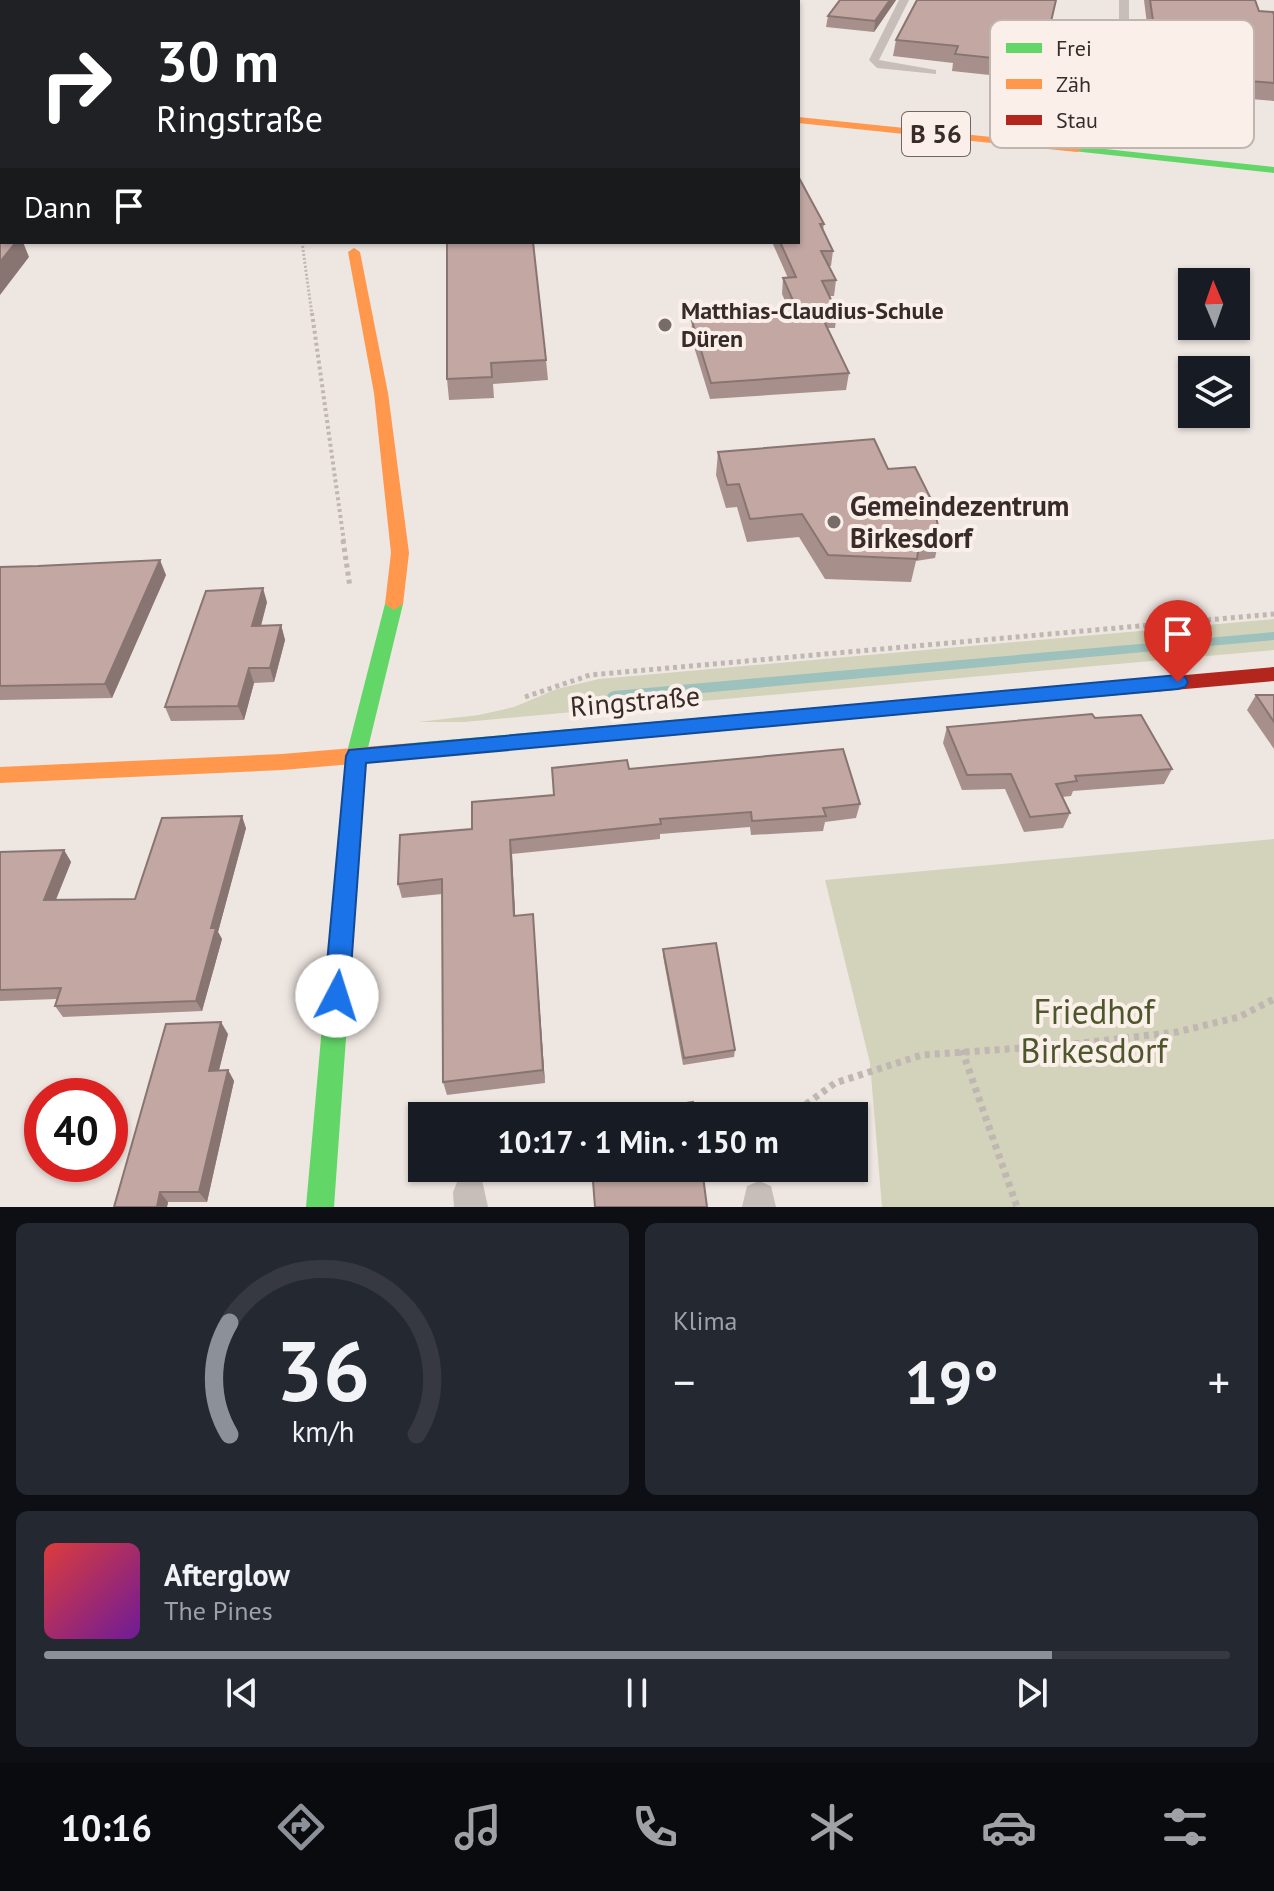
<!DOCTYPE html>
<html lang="de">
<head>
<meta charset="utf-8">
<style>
  :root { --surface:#171b24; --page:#242831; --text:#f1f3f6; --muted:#9ea1a6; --line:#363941; --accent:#8c9099 }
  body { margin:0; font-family:"PT Sans",sans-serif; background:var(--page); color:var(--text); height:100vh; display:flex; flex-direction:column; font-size:30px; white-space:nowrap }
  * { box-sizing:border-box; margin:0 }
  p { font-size:26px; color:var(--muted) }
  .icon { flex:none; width:44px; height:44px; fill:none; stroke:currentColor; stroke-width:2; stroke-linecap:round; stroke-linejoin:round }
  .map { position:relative; height:1207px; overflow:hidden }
  .side { display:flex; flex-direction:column; gap:16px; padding:16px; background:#0d0f14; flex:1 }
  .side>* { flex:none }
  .top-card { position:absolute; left:0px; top:0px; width:800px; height:244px; box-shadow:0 2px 6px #0004; background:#202124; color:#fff; overflow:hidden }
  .needle { width:52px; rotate:358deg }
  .controls { position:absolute; left:1178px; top:268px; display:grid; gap:16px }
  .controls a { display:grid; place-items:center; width:72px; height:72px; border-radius:0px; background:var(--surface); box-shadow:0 2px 6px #0004; font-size:40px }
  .speed { position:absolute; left:24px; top:1078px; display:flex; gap:16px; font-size:40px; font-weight:700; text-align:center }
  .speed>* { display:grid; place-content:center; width:104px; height:104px; border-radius:50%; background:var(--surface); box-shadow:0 2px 6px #0004; line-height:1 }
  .speed .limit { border:12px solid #d22; background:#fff; color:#111 }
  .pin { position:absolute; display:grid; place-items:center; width:68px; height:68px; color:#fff; margin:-82px -34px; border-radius:50% 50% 50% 0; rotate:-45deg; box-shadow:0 0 8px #0007 }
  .pin .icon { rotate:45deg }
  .me { position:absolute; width:88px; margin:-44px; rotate:5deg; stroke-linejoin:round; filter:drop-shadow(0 0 6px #0008) }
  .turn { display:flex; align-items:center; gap:28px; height:168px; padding:0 24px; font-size:36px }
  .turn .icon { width:104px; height:104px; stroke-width:2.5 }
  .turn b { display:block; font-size:56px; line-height:68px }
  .then { display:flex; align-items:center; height:76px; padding:0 24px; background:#0003; gap:16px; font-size:30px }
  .big { font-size:60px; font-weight:700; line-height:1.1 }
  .side .widget { flex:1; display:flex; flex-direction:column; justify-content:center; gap:12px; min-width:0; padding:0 28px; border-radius:12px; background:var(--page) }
  .side .dial { align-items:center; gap:0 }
  .dial svg { height:208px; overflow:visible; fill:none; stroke:var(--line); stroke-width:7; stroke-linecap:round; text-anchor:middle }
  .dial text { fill:var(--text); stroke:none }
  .song { display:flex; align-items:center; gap:24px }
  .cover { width:96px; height:96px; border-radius:12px; background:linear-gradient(135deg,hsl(0 70% 55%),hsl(280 70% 35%)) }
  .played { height:8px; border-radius:4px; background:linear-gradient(90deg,var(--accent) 85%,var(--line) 85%) }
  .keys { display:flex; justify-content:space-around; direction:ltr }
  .heat { display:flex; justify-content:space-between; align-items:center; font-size:44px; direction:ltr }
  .side .tiles { flex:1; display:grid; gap:16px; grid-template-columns:1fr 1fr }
  .widget:last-child { grid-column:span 2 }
  .trip { position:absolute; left:408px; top:1102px; width:460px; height:80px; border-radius:0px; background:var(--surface); box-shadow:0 2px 6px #0004; font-weight:700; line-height:80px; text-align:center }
  .tab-bar { display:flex; height:128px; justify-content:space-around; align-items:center; background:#090b0e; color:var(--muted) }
  .tab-bar .icon { width:56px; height:56px }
  .tab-bar .on { color:var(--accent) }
  .tab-bar b { font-size:36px; color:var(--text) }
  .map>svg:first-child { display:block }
  .green { fill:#d2d3ba }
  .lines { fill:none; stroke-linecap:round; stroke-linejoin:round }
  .stream { fill:#9dc1bc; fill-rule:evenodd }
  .path-far3 { stroke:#c0b7b2; stroke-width:3; stroke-dasharray:2 2; stroke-linecap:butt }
  .path-far2 { stroke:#c0b7b2; stroke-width:4; stroke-dasharray:3 3; stroke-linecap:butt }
  .path-far1 { stroke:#c0b7b2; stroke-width:5; stroke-dasharray:4 4; stroke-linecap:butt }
  .path { stroke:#c0b7b2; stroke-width:7; stroke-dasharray:5 5; stroke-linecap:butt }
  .lane { fill:#c7beba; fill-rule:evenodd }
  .fast { fill:#63d668; fill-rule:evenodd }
  .slow { fill:#ff974d; fill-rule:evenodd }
  .jam { fill:#b3261e; fill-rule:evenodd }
  .wall { fill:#a7908b }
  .shaded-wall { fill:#887571 }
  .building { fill:#c2a7a2; stroke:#887571; stroke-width:2 }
  .route { fill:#1a73e8; stroke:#114b97; stroke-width:2 }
  .poi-dot { fill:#786c69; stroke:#faf0e9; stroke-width:3 }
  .labels { text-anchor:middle; stroke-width:8; stroke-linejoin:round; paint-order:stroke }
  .far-poi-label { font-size:24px; font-weight:bold; fill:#382b28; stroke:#faf0e9; text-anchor:start }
  .shield { fill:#faf0e9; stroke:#726662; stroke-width:2 }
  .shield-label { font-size:26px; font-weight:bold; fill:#382b28 }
  .poi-label { font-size:28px; font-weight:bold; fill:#382b28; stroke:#faf0e9; text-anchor:start }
  .street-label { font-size:28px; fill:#382b28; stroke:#faf0e9 }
  .near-park-label { font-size:34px; fill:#4d572b; stroke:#faf0e9 }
  .key { fill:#faf0e9; stroke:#c0b5af; stroke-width:2 }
  .key-label { font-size:22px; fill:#382b28 }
</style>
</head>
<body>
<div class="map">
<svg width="1274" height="1207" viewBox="0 0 1274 1207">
  <rect width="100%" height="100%" fill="#eee6e1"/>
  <!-- green -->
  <g class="green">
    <path d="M1274 619V650L591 711 589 697 572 698 573 712 464 722H418L479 715 514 707 557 689 599 679Z"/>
    <path d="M1274 839V1207H882L870 1063 825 880Z"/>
  </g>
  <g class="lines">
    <!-- stream -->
    <path class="stream" d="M1274 632V640L614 701 609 699 607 696 609 693 614 691Z"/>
    <!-- path-far3 -->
    <path class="path-far3" d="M302 242 312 315"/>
    <!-- path-far2 -->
    <path class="path-far2" d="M312 313 344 542"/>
    <!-- path-far1 -->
    <g class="path-far1">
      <path d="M343 540 350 587"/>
      <path d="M525 697 590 675 1274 614"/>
    </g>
    <!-- path -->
    <g class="path">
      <path d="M962 1050 1017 1207"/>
      <path d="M790 1116 835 1083 922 1055 1064 1045 1177 1032 1239 1017 1274 999"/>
    </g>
    <!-- lane -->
    <g class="lane">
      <path d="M741 0H752L740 2Z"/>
      <path d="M899 0H909L879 60 936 70V74L877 68 869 60Z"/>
      <path d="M1119 0H1129V40L1124 43 1119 40Z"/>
      <path d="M470 1175 482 1180 488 1207H454L453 1192 458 1180Z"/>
      <path d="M759 1181 771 1186 776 1207H742L747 1186Z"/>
    </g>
    <!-- fast -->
    <g class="fast">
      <path d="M1077 146 1274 167V173L1073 151 1072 149Z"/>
      <path d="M394 598 403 604 366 756 334 1207H306L346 756 385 604Z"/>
      <path d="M1141 679 1148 681 1151 686 1148 691 1141 693 412 759 405 757 402 751 405 745 412 743Z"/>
    </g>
    <!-- slow -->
    <g class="slow">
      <rect x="0" y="8" width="2" height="4"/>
      <path d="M798 117 1077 146 1082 149 1077 152 798 123Z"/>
      <path d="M354 248 360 252 388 393 409 553 403 604 394 610 385 604 391 553 374 393 348 252Z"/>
      <path d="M412 743 419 745 422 751 419 757 412 759 282 770 0 783V767L282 754Z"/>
    </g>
    <!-- jam -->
    <path class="jam" d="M1274 667V681L1141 693 1134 691 1131 686 1134 681 1141 679Z"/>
  </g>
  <!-- wall -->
  <g class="wall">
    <path d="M386 0H712L709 2H393Z"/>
    <path d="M896 0 874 32 826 27 828 16Z"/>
    <path d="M1144 0H1255L1259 11 1274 15V101L1250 99 1246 111 1202 106 1200 98 1072 87 1073 84 952 71 953 63 893 56 896 40 1049 30 1149 40Z"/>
    <path d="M798 176 824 224 823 230 833 251 831 266H828L836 280 834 296H830L837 312 835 328H828L849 373 846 390 710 399 691 337 692 321 791 314 782 294 783 278H788L772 242H798Z"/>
    <path d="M447 242 546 360 548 380 493 384 494 398 449 400 447 379Z"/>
    <path d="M718 452 888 469 940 535 935 558 916 561 911 582 825 579 799 537 747 542 737 507 726 508 716 475Z"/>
    <path d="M0 567 166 575 112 698 0 700Z"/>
    <path d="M267 602 261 626 281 625 285 640 274 682 254 683 244 720 171 721 165 707Z"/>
    <path d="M1256 695H1274V749L1247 710Z"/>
    <path d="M1095 718 1172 769 1164 784 1073 791 1071 796 1062 797 1070 813 1063 828 1024 832 1005 789 962 790 943 743 947 727Z"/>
    <path d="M629 769 860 804 856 818 825 822 823 831 751 835 750 827 660 834V839L512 854 515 916 534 929 545 1083 447 1095 443 1082 442 894 402 898 398 884 472 829 554 795Z"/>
    <path d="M246 828 218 932 222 939 202 1011 63 1017 55 1006 57 999 0 1001V852L64 850 71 862 56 900 135 899Z"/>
    <path d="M663 949 735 1050 734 1057 683 1065 663 956Z"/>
    <path d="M228 1034 219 1070H228L234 1081 207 1202H168L167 1207H114Z"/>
  </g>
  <!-- shaded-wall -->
  <g class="shaded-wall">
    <path d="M684 0H712L709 2H681Z"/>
    <path d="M890 0H896L874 32 875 21Z"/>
    <path d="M16 242H23L29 257 0 295V262Z"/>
    <path d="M160 560 166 575 112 698 105 684Z"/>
    <path d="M263 588 267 602 257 640 252 626Z"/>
    <path d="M281 625 285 640 274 682 270 668Z"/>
    <path d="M249 668 254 683 244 720 238 706Z"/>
    <path d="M242 816 246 828 218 932 222 939 202 1011 196 1001 211 928Z"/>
    <path d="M510 840 512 854 516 931 514 916Z"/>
    <path d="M64 850 71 862 51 911 44 900Z"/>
    <path d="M533 914 534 929 545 1083 543 1070Z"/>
    <path d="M221 1022 228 1034 216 1082 209 1071Z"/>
    <path d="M228 1070 234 1081 207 1202 199 1192Z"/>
    <path d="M160 1192 168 1202 167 1207H157Z"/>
  </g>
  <!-- building -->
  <g class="building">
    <path d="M439 0H518L512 2H446Z"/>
    <path d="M532 0H684L681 2H543Z"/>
    <path d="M840 0H890L875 21 828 16Z"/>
    <path d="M917 0H1056L1049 30 1156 41 1150 0H1255L1259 11 1273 12 1274 15V83L1249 81 1252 93 1207 89 1206 80 1077 70V67L955 54 958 46 896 40Z"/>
    <path d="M798 176 824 224H820L833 251H821L836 280 822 281 837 312 820 313 849 373 711 383 692 321 799 314 783 278 796 277 780 242H798Z"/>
    <path d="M0 236H2V242H16L0 262Z"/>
    <path d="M447 242H533L546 360 491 363 492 377 447 379Z"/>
    <path d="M874 439 888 469 915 467 933 503 940 535 920 538 917 559 828 555 802 514 750 519 739 484 727 485 718 452Z"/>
    <path d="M160 560 105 684 0 686V567L38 566Z"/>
    <path d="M263 588 252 626 281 625 270 668H249L238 706 165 707 206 591Z"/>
    <path d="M1256 695H1274V722Z"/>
    <path d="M1092 714 1095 718 1141 715 1172 769 1075 776 1077 781 1056 784 1070 813 1030 817 1011 774 967 775 947 727Z"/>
    <path d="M843 749 860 804 823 808 826 816 752 821 751 812 660 819 661 824 510 840 514 916 533 914 543 1070 443 1082 442 879 398 884 400 835 472 829V802L554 795 552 768 627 760 629 769Z"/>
    <path d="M242 816 211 928H216L196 1001 55 1006 61 988 0 990V852L64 850 44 900 135 899 162 818Z"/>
    <path d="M716 943 735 1050 684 1058 663 949Z"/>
    <path d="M221 1022 209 1071 228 1070 199 1192H160L157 1207H114L166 1024Z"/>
    <path d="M693 1102 695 1116H608Z"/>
    <path d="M592 1168H702L707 1207H595Z"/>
  </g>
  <!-- route -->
  <path class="route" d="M1178 675 1185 677 1188 682 1185 687 1178 689 366 763 349 996 346 1005 337 1008 328 1005 324 996 346 756 349 750Z"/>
  <!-- markers -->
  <g class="poi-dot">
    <circle cx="665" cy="325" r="8"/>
    <circle cx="834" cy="522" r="8"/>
  </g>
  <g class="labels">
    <!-- far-poi labels -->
    <g class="far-poi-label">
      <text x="681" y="319">Matthias-Claudius-Schule<tspan x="681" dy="28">Düren</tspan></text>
    </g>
    <!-- shield labels -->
    <rect class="shield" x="902" y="112" width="68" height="44" rx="6"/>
    <g class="shield-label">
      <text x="936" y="143">B 56</text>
    </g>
    <!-- poi labels -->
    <g class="poi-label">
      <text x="850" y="516">Gemeindezentrum<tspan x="850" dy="32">Birkesdorf</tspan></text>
    </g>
    <!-- street labels -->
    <g class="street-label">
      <text transform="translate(635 701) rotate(-5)" y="10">Ringstraße</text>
    </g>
    <!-- near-park labels -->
    <g class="near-park-label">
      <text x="1094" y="1024">Friedhof<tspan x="1094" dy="39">Birkesdorf</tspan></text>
    </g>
  </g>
  <!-- legend -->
  <rect x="990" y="20" width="264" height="128" rx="12" class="key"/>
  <rect x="1006" y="43" width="36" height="10" fill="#63d668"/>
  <rect x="1006" y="79" width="36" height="10" fill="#ff974d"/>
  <rect x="1006" y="115" width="36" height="10" fill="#b3261e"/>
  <g class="key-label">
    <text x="1056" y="56">Frei</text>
    <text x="1056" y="92">Zäh</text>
    <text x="1056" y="128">Stau</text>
  </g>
</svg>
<div class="controls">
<a><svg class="needle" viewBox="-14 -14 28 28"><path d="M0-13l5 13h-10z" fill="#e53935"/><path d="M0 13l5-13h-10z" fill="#9ea1a6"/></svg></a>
<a><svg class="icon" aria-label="layers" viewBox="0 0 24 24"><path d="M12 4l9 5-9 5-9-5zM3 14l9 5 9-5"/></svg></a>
</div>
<div class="speed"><div class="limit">40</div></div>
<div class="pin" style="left:1178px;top:682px;background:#d93025"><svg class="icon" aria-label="arrive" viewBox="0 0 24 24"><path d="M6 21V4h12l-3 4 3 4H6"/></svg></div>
<svg class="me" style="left:337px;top:996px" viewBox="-20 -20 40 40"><circle r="19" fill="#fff"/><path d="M0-13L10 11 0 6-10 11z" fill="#1a73e8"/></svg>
<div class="trip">10:17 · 1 Min. · 150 m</div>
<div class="top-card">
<div class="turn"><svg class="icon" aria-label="right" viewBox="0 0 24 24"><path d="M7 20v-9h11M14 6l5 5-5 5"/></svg><div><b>30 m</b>Ringstraße</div></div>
<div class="then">Dann<svg class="icon" aria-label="arrive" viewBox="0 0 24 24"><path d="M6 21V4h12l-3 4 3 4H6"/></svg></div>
</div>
</div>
<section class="side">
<div class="tiles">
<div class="widget dial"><svg viewBox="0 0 100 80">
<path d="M14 69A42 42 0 1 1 86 69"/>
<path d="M14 69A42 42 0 0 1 14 26" stroke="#8c9099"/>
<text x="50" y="56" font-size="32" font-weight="700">36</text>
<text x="50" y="72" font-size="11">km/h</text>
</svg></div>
<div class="widget"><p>Klima</p>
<div class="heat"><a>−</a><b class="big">19°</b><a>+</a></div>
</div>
<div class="widget">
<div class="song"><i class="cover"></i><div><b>Afterglow</b><p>The Pines</p></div></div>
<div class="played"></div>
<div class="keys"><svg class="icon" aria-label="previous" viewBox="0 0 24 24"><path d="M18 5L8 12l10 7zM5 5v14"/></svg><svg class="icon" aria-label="pause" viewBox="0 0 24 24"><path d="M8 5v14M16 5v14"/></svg><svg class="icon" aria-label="next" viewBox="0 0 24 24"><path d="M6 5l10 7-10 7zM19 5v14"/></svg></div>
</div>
</div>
</section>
<nav class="tab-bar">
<b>10:16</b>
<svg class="icon on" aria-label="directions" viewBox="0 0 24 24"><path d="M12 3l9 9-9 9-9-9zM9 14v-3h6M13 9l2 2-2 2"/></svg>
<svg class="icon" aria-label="music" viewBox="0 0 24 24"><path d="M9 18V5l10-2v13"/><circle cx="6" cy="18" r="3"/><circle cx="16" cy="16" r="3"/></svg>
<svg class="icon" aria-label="phone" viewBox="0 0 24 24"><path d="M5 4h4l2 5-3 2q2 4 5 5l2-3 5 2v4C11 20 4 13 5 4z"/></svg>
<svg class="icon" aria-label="climate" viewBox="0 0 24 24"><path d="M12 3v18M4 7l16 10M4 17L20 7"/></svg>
<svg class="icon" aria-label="car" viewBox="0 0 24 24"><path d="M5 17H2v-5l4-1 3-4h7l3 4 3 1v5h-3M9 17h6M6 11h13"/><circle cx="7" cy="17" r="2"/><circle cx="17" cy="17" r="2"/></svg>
<svg class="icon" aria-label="filters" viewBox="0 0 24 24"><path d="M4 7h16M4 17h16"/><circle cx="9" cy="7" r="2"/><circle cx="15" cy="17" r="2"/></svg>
</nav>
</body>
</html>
